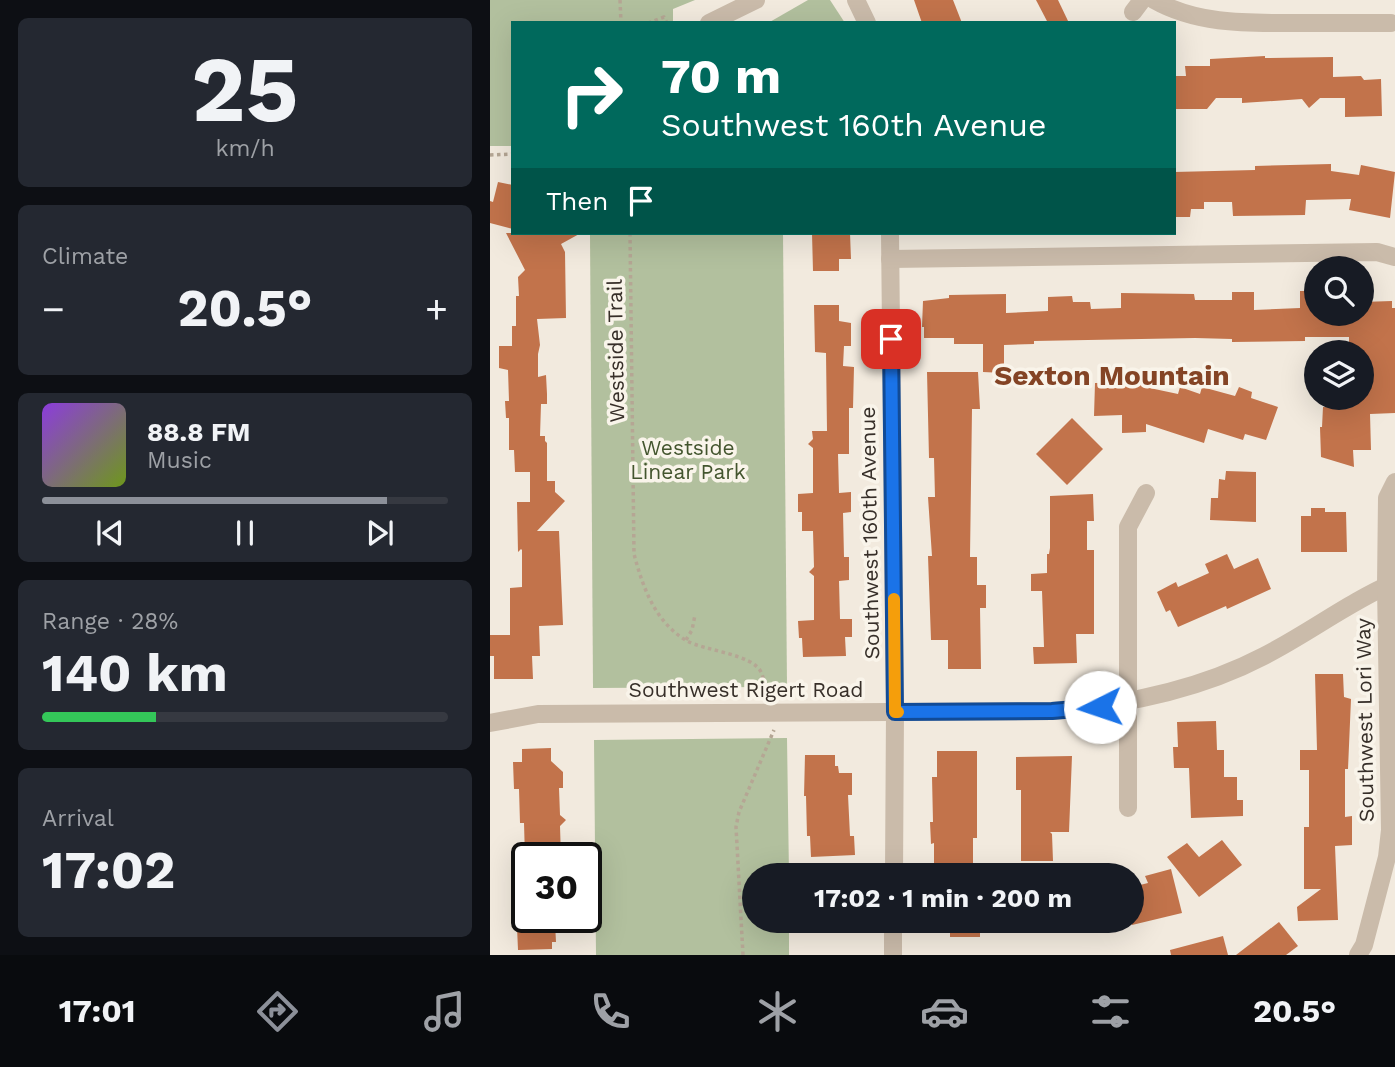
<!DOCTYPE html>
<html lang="en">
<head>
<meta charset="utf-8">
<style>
  :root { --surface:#171b24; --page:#242831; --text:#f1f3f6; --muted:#9ea1a6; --line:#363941; --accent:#8c9099 }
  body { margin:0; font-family:"Work Sans",sans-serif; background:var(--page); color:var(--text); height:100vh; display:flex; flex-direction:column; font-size:26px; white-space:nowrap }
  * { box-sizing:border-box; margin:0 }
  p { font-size:23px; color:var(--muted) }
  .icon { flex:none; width:38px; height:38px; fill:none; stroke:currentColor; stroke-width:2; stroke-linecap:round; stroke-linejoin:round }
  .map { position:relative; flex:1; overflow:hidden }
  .side { display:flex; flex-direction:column; gap:18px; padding:18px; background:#0d0f14; width:490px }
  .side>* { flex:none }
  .guide { position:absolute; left:21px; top:21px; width:665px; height:214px; border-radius:0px; box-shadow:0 7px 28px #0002; background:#00695c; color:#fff; overflow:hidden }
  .controls { position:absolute; left:814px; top:256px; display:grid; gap:14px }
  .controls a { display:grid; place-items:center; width:70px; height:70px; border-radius:50%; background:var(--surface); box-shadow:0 7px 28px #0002; font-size:35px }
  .speed { position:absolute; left:21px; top:842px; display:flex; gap:14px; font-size:35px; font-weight:700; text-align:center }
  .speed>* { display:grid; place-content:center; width:91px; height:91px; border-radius:50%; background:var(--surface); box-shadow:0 7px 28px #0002; line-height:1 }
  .speed .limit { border:4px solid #111; border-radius:10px; background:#fff; color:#111 }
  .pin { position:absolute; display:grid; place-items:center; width:60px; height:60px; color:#fff; margin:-30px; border-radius:14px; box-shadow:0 4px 10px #0006 }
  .me { position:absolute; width:77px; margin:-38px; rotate:266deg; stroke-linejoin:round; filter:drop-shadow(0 0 5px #0008) }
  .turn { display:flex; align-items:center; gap:24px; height:147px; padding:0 35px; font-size:32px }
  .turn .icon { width:91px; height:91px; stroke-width:2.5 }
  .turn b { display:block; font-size:49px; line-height:60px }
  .then { display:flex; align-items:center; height:66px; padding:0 35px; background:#0003; gap:14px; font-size:26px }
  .big { font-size:52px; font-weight:700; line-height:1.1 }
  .side .widget { flex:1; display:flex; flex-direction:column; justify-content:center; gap:10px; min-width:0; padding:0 24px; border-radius:10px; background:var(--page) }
  .side .dial { align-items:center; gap:0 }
  .dial b { font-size:91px; line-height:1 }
  .song { display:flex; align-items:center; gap:21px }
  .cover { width:84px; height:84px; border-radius:10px; background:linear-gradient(135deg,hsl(270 70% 55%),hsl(80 70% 35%)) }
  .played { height:7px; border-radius:4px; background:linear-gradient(90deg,var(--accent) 85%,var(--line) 85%) }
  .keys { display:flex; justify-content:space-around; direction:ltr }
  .heat { display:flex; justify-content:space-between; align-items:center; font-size:38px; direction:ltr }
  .charge { height:10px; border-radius:5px; background:linear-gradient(90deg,#34c759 28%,var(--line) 0) }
  .trip { position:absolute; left:252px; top:863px; width:402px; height:70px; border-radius:35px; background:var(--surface); box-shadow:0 7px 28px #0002; font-weight:700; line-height:70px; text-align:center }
  .tab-bar { display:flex; height:112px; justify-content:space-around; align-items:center; background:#090b0e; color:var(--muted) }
  .tab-bar .icon { width:49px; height:49px }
  .tab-bar .current { color:var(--accent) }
  .tab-bar b { font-size:32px; color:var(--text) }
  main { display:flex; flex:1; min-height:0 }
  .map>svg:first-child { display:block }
  .green { fill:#b2c09e }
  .building { fill:#c2734b }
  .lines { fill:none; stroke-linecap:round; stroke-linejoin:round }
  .path { stroke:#b5a694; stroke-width:3.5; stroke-dasharray:3.5 3.5; stroke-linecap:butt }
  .minor { stroke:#cabbaa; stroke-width:18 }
  .route-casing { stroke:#114b97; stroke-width:18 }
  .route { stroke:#1a73e8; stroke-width:12 }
  .slow { stroke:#f59e0b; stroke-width:12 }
  .labels { text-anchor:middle; stroke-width:7; stroke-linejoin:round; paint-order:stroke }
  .street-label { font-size:21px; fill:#372f29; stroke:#f9f4ea }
  .park-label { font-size:21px; fill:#43552e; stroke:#f9f4ea }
  .district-label { font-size:28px; font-weight:bold; fill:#844425; stroke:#f9f4ea }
</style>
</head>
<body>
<main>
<section class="side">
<div class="widget dial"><b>25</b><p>km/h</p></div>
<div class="widget"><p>Climate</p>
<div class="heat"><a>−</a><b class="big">20.5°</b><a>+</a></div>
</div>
<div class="widget">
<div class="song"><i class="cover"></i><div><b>88.8 FM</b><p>Music</p></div></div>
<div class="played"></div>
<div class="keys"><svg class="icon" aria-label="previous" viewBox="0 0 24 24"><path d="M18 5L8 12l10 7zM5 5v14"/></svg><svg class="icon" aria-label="pause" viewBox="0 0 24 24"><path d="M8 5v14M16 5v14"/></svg><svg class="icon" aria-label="next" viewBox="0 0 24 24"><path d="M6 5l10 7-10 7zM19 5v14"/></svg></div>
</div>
<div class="widget"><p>Range · 28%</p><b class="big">140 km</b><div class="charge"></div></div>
<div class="widget"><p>Arrival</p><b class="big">17:02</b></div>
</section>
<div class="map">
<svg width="905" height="955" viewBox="0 0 905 955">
  <rect width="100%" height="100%" fill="#f2eade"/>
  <!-- green -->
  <g class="green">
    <path d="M0 0H205L183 9V23H23V146H0Z"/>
    <path d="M318 0H340L355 23H278Z"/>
    <path d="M100 233H293L297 687 103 688Z"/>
    <path d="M297 738 299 875H264V920L299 921V955H106L104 740Z"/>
  </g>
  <!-- building -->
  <g class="building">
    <path d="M424 0H463L472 23H432Z"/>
    <path d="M546 0H568L579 23H558Z"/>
    <path d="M775 56V58L843 57V77L871 76 874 80 891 79 892 116 855 117V98H830L819 108 812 99 752 103V98H726L717 109H684V76H696L695 66H720V59Z"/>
    <path d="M841 164V171L869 175 871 165 905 172 900 218 859 210 861 199 816 200 815 215 743 216 742 202H714V209H701L700 217H684V172L765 170V166Z"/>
    <path d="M8 182 23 185V229L0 223V201L3 202Z"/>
    <path d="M16 233H91L71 244 75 252 76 318 47 319 50 345 48 354V377L56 375 57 394V404H51L50 436H55V441L57 443V481H65V492L75 501 47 531H69L73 625 49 626 50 656H42L43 679H4V656H0V635H20V588L32 587V550L31 549 28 552 27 502H40V472H25L24 450H19V418H16L15 401H19L18 370 9 368V346H22V326H26V296H29L28 277 35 270Z"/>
    <path d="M322 233H360L361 259H349V271H323Z"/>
    <path d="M810 291H826V313H872V302L902 301V308H905V413L880 414 881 450H863L864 467 831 457 830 427H832L833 407 854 408V397H872V351H859V337H815V341L742 342V339L705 338 544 341V344L514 345V373L493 372V344H464V338H434V327H432L433 301 459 298V295L516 294V313L558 311V297L582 296 583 302H600L601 309 631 308V293L704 294 705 300H742V292H764V310L810 308Z"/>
    <path d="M324 305H349V321L361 323V346H354L353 366 364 367 363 408H359V454H348L349 493 361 492V512L353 513 354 557H359V580L349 581 350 619H362V637H355L356 656 313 657 312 638H309L308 621 324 620V576L319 572 324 567 323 531H312V512H308V494L323 493V448L318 444 323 439 322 431H337L336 353 325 352Z"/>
    <path d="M437 372H488L490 409H482L480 557H487V585H496V608H490L491 669H458V640H441L438 556H442L438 497H445L444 458H439Z"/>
    <path d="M655 382V387L688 394 690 387 710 394 712 387 745 396 749 387 762 392 761 398 788 407 776 440 755 434 753 440 718 429 714 443 656 424V432L632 433V415L604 416 605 383Z"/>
    <path d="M582 418 613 449 577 485 546 454Z"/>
    <path d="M736 471 766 472V522L720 520 721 498H728L729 479 735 480Z"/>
    <path d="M603 494 604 521H597V550H604V634H586L587 663 544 664 543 647H554L552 591H541V574L557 573V554H559L560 548V496Z"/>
    <path d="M821 508H835V512H856L857 552H811V516H821Z"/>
    <path d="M737 554 744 569 768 558 781 589 737 609 736 606 688 627 680 610 676 612 667 592 686 582 688 587 719 573 715 564Z"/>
    <path d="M825 674H853L854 697 861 699 858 769H855V817L862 816V845L845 846 848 920 808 921 807 907 831 889H814V827H819V770H810V750H827Z"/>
    <path d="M726 721 727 750H734V777H747V800H753V816L701 818 699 768H684L683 747H688L687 722Z"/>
    <path d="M61 748V761L73 772V788H69L70 815 76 820 70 826 71 858H35L34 823H30L29 789H24L23 762H32V749Z"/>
    <path d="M447 751H487V838H483V869H444V843L441 844 440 822H443L442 777H447Z"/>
    <path d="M315 755H345V766H348L349 773H362V795H358L360 836H364L365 855 321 857 320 836H317L316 796H314Z"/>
    <path d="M582 756 579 832H560L562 834 563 861H531V790H526V757Z"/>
    <path d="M732 840 752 865 709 897 677 857 697 843 709 857Z"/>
    <path d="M681 869 692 913 642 925V887L658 883 655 876Z"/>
    <path d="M38 917H62V923H65L66 942H62V949L28 950 27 927H39Z"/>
    <rect x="460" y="920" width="30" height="17"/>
    <path d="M789 922 808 946 796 955H746Z"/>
    <path d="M733 936 738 955H681L680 950Z"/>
  </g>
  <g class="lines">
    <!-- path -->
    <g class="path">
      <path d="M130 0 131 23"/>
      <path d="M158 23 174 17 177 23"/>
      <path d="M0 155 23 154"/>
      <path d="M140 233 144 554C153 588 165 622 197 641 216 651 262 654 271 672 274 678 275 687 276 693L279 694"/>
      <path d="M196 640 202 630 205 615"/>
      <path d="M253 955 246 827 249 812 284 730"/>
    </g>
    <!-- minor -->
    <g class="minor">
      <path d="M366 0 377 23"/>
      <path d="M664 0C708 25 758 23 808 23 839 23 870 23 901 23"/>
      <path d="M643 12 652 0"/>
      <path d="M219 23 266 0"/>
      <path d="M400 233 405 712 404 875"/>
      <path d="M400 259 887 252 905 257"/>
      <path d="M0 723 48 714 562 711C635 705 709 690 774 656 819 633 859 602 905 582"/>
      <path d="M638 808V527L656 493"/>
      <path d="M403 955V920"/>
      <path d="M868 955 874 945 897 857 900 830 896 586 897 498 905 482"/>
    </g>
  </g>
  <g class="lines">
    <defs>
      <path id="route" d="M401 339 405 712 562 711 610 707"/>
    </defs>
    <!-- route casing -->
    <use href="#route" class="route-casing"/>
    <!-- route -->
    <use href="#route" class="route"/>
    <!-- slow -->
    <path class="slow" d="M404 599 405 712H408"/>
  </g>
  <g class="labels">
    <!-- street labels -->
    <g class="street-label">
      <text transform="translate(126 351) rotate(-91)" y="7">Westside Trail</text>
      <text transform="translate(380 533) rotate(-91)" y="7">Southwest 160th Avenue</text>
      <text x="256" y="697">Southwest Rigert Road</text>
      <text transform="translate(875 720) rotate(-91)" y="7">Southwest Lori Way</text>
    </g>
    <!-- park labels -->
    <g class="park-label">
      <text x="198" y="455">Westside<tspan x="198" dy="24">Linear Park</tspan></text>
    </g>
    <!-- district labels -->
    <g class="district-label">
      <text x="622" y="385">Sexton Mountain</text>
    </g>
  </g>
</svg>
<div class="controls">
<a><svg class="icon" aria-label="search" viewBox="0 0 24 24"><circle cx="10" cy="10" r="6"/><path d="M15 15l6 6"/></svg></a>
<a><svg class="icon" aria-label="layers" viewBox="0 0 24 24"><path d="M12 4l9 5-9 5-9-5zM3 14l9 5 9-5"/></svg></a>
</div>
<div class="speed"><div class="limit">30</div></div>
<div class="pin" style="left:401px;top:339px;background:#d93025"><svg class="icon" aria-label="arrive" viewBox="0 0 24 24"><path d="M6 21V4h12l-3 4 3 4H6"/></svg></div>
<svg class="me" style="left:610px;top:707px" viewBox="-20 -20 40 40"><circle r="19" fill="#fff"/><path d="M0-13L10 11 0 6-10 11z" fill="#1a73e8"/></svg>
<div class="trip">17:02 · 1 min · 200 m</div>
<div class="guide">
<div class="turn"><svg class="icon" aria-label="right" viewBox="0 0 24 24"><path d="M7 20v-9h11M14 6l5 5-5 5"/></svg><div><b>70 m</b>Southwest 160th Avenue</div></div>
<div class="then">Then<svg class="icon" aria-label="arrive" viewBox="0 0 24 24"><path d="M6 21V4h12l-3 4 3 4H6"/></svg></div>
</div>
</div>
</main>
<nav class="tab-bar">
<b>17:01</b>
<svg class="icon current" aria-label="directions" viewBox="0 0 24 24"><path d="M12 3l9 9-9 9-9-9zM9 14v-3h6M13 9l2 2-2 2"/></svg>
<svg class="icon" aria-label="music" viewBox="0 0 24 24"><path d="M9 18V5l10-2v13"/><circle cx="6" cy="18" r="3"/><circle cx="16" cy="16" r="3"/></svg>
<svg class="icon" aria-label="phone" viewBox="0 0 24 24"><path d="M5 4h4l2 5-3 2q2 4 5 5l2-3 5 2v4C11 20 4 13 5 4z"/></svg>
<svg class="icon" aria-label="climate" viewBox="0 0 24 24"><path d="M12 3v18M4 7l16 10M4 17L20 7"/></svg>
<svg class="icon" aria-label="car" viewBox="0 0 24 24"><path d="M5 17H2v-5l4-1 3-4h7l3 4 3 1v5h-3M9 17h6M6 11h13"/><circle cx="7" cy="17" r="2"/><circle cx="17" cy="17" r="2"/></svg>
<svg class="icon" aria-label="filters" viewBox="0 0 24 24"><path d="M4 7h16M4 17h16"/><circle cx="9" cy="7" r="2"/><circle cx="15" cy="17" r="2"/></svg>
<b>20.5°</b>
</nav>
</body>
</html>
